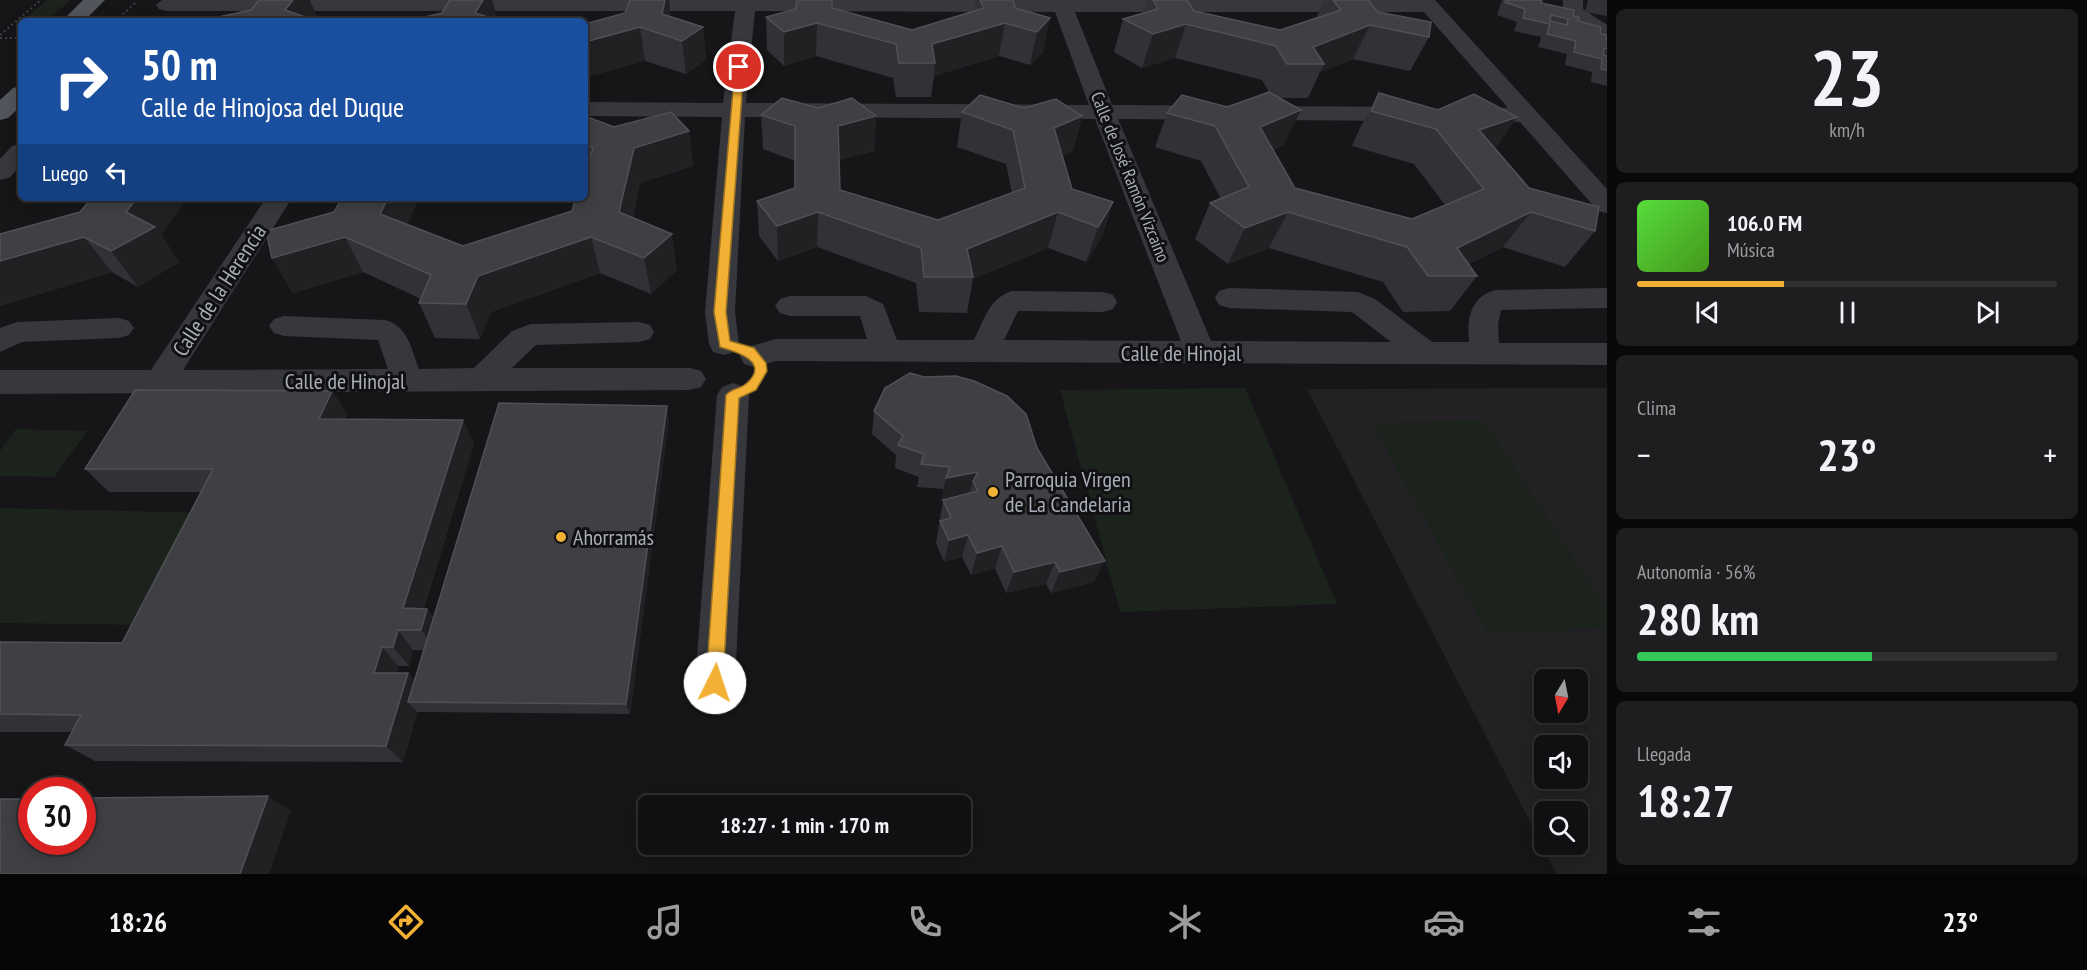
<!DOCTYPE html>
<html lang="es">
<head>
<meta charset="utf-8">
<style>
  :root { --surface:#101012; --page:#1e1e20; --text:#f1f3f6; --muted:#9c9d9f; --line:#303032; --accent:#f2b134 }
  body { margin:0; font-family:"PT Sans Narrow",sans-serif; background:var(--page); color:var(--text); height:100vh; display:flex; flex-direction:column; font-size:22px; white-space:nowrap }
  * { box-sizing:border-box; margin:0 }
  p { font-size:20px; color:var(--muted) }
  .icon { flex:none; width:33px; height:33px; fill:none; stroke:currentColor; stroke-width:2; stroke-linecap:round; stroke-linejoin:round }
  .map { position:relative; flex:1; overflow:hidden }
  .sheet { display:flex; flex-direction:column; gap:9px; padding:9px; background:#09090a; width:480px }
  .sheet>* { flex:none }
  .banner { position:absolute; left:18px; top:18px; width:570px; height:183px; border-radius:9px; box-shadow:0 3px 15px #0003,0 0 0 2px var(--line); background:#1a4fa0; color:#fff; overflow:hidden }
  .needle { width:39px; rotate:190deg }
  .controls { position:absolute; left:1534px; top:669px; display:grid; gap:12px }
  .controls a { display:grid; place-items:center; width:54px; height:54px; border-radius:9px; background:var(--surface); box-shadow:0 3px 15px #0003,0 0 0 2px var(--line); font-size:30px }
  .speed { position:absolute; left:18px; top:777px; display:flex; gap:12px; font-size:30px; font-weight:700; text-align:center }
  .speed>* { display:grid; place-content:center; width:78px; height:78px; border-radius:50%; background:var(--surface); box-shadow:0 3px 15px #0003,0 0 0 2px var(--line); line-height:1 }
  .speed .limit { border:9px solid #d22; background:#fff; color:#111 }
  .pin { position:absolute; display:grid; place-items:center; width:51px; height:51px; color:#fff; margin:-26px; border:3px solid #fff; border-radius:50%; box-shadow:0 2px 6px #0007 }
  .me { position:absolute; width:66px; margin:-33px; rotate:4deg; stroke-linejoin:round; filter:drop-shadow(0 0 4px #0008) }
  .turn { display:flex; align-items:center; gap:21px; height:126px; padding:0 24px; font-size:27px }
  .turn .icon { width:78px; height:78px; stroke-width:2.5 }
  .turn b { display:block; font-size:42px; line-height:51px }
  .then { display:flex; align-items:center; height:57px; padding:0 24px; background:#0003; gap:12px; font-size:22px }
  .big { font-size:45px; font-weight:700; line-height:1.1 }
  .sheet .tile { flex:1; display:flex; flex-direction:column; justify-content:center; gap:9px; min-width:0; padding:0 21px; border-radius:9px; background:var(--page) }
  .sheet .dial { align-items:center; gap:0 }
  .dial b { font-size:78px; line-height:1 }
  .song { display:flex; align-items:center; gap:18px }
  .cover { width:72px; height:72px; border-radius:9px; background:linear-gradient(135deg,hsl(110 70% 55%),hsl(100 70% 35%)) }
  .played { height:6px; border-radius:3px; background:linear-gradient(90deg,var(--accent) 35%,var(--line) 35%) }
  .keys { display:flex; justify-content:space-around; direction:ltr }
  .heat { display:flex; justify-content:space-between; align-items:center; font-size:33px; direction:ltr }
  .charge { height:9px; border-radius:4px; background:linear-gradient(90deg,#34c759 56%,var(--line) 0) }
  .trip { position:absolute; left:638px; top:795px; width:333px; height:60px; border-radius:9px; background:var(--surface); box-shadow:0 3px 15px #0003,0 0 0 2px var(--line); font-weight:700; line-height:60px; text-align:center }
  .tab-bar { display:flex; height:96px; justify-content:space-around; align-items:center; background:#060607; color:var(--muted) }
  .tab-bar .icon { width:42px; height:42px }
  .tab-bar .selected { color:var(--accent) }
  .tab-bar b { font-size:27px; color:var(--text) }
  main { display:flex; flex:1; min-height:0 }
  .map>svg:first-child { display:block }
  .built { fill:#222225; fill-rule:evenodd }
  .green { fill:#1c231d }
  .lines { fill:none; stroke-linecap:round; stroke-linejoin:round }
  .path { stroke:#3d3f44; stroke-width:2; stroke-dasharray:2 3; stroke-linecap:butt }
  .minor { fill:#37383d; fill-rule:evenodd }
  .major { fill:#53555c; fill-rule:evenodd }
  .wall { fill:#323236; fill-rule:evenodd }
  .shaded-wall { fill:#212124 }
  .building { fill:#3f3f44; stroke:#4f5156; stroke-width:1.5; fill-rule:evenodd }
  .route { fill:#f2b134; stroke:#9d7322; stroke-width:1.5 }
  .poi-dot { fill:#f2b134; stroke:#111113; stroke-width:2 }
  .labels { text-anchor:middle; stroke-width:6; stroke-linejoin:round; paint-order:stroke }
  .far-street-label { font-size:18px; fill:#a8adb8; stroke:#111113 }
  .street-label { font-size:22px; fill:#a8adb8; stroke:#111113 }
  .poi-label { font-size:22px; fill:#a8adb8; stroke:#111113; text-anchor:start }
</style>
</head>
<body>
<main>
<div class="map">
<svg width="1607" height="874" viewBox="0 0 1607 874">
  <rect width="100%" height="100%" fill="#161618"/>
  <!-- built -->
  <path class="built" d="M1607 388V874H1557L1307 389ZM1545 680H1578V712H1545ZM1545 746H1578V778H1545ZM1545 812H1578V844H1545Z"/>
  <!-- green -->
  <g class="green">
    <path d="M47 0H71L46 21H22Z"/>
    <path d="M1245 388 1337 604 1120 612 1060 390Z"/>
    <path d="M1484 421 1607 608V629L1486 631 1371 422Z"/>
    <path d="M16 429 87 431 54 477 0 476V451Z"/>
    <path d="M0 508 210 513 152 625 0 623Z"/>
  </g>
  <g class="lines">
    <!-- path -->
    <g class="path">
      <path d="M119 18 135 3"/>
      <path d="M0 35 41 0"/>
      <path d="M0 38H21"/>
    </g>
    <!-- minor -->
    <g class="minor">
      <path d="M162 0H1435L1607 189V213L1598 211 1520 122 1458 119 1454 114 1458 109 1508 108 1424 12H1075L1112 105 1414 107 1422 109 1426 114 1422 119 1414 121 1118 119 1211 341 1391 342 1352 312 1229 308 1219 305 1215 298 1219 291 1229 288 1358 292 1375 299 1432 342H1469C1467 319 1470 297 1495 290L1607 288V308L1501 310 1498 324 1499 343H1607V365L776 361 755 367 744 364 740 356 744 348 776 339H867L860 316H790L780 313 775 306 780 299 790 296H866L883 304 897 340H974C984 320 989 298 1012 291L1103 292 1113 295 1117 302 1113 309 1103 312 1018 311 1004 340 1181 341 1095 119 745 117 735 312 739 344 735 352 724 355 713 352 709 344 705 312 722 117 585 116V102L723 103 735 11H166L159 9 156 5ZM755 11 1055 12 1089 105 746 103Z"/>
      <path d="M1563 0H1583V9L1607 25V40L1600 38 1566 15 1563 11Z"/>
      <path d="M21 144V165L9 178 0 180V159L12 146Z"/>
      <path d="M266 198H292L183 370 388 369 378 340 284 336 274 333 269 326 274 319 284 316 385 320C408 326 411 348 419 369L474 368 512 331 531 324 639 322 650 325 654 332 650 339 639 342 536 345 512 368H690L701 371 706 379 701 387 690 390 0 394V370H151Z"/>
      <path d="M119 318 129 321 134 328 129 335 119 338 22 342 0 352V328L17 322Z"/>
      <path d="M733 383 744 387 749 395 735 683 729 697 715 702 701 697 695 683 717 395 722 387Z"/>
    </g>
    <!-- major -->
    <g class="major">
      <path d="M83 0H105L84 21H62Z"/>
      <path d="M21 86V106L8 118 0 120V100L13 88Z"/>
    </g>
  </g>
  <!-- wall -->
  <g class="wall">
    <path d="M630 0H669L670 16 703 27 706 60 686 74 645 61 625 13Z"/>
    <path d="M797 0H833V9L912 30 974 11 976 0H1013L1015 8 1050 18 1043 52 1030 65 999 56 934 76 931 97H896L893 78 816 56 784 66 767 50 766 17 796 9Z"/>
    <path d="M1147 0H1187L1194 11 1280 30 1316 18 1324 0H1368L1378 12 1429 37 1410 71 1353 59 1320 72 1308 98H1280L1284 145 1273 150 1295 188 1412 219 1445 205 1414 164 1352 146 1360 128 1379 93 1438 110 1517 117 1495 148 1529 188 1595 231 1565 267 1503 247 1469 264 1477 276 1450 311 1403 312 1383 282 1269 248 1228 264 1195 239 1210 203 1221 199 1201 161 1155 147 1167 113 1227 107 1269 92 1262 80 1175 58 1142 68 1114 52 1123 19 1142 14Z"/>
    <path d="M1502 0H1542L1541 3 1573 16 1578 21 1607 39V86L1591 82 1592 72 1565 65 1567 54 1538 47 1541 37 1514 31 1517 22 1497 15Z"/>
    <path d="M1588 0H1607V16L1585 12Z"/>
    <path d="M818 108 876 116 874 151 839 160 840 190 938 220 1012 193 1006 164 957 147 962 112 1024 108 1082 116 1073 151 1062 156 1072 189 1113 202 1102 237 1086 262 1048 248 973 279 967 313 919 312 916 283 817 247 778 261 759 236 757 201 795 188V161L763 149 761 115Z"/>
    <path d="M585 116 614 127 689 131 693 166 640 183 633 218 677 270 651 294 600 273 491 312 480 339 435 338 419 303 421 299 363 272 293 293 272 258 334 212 342 198H419L407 224 463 246 572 211 585 198Z"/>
    <path d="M92 198H187L161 235 179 262 138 287 112 272 0 306Z"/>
    <path d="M332 391 347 414 345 419 474 443 424 609H427L434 618 669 419 630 714 417 712 403 762 95 761 65 745 72 732H0V642L122 643 201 492H109L85 469ZM413 650H424L414 681 408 673H396L398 666H409Z"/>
    <path d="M874 411 1037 448 1094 582 1051 593 1046 584 1006 593 995 568 971 575 962 557 944 562 936 543 943 500 941 501 944 489 917 487 919 477 895 468 896 455 872 434Z"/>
  </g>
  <!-- shaded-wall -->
  <g class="shaded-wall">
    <path d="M293 0H310L318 19 317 21H289L285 10Z"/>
    <path d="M483 0H492L498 21 475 13Z"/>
    <path d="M665 0H669L671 22 662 14Z"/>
    <path d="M1050 18 1043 52 1030 65 1037 32Z"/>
    <path d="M817 23 816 56 784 66V32Z"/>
    <path d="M1005 23 999 56 934 76 935 63 932 44Z"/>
    <path d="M1186 24 1175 58 1142 68 1153 34Z"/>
    <path d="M1370 25 1353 59 1320 72 1324 64 1313 47Z"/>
    <path d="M640 27 645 61 585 78V42Z"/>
    <path d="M703 27 706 60 686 74 682 41Z"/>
    <path d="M1301 110 1284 145 1244 162 1260 127Z"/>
    <path d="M876 116 874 151 837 161 838 126Z"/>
    <path d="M1082 116 1073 151 1045 163 1054 128Z"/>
    <path d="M1517 117 1493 152 1479 130Z"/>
    <path d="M689 131 693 166 640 183 626 247 619 212 634 148Z"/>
    <path d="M137 198H187L161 235 179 262 138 287 111 251 126 212Z"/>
    <path d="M388 198H419L396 249 380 214Z"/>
    <path d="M1113 202 1102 237 1086 262 1098 227Z"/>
    <path d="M818 212 817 247 778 261 777 226Z"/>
    <path d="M1058 212 1048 248 973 279V277L967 249Z"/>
    <path d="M1288 212 1269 248 1228 264 1245 228Z"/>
    <path d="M1531 212 1503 247 1445 276 1457 248Z"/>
    <path d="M672 234 677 270 651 294 644 258Z"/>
    <path d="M84 237 112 272 0 306V261Z"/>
    <path d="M345 237 363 272 293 293 272 258Z"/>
    <path d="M591 237 600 273 491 312 480 339 466 304 478 276Z"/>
    <path d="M332 391 347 414 335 443 319 419Z"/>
    <path d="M667 406 669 419 630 714 626 704Z"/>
    <path d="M463 420 474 443 418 628 403 608Z"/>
    <path d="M978 472 973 481 969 496 941 501 946 478Z"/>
    <path d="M968 535 962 557 944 562 949 540Z"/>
    <path d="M1002 546 995 568 971 575 977 553Z"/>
    <path d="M1105 561 1094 582 1051 593 1060 572Z"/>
    <path d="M1055 562 1046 584 1006 593 1014 572Z"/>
    <path d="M427 609 441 629 436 649 421 630Z"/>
    <path d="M398 630 413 650 409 666 393 647Z"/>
    <path d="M382 647 398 666 391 692 374 673Z"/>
    <path d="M408 673 423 692 408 702 417 712 403 762 386 746Z"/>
    <path d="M268 796 291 811 269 874H240Z"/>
  </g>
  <!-- building -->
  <g class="building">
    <path d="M259 0H293L285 10 308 18 303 21H200L251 10Z"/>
    <path d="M450 0H483L475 13 501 21H408L442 13Z"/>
    <path d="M630 0H665L662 14 703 27 682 41 640 27 585 42V24L625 13Z"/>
    <path d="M797 0H832V8L912 30 984 8 980 0H1013L1015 8 1050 18 1037 32 1005 23 932 44 935 63H899L896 44 817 23 784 32 766 17 796 9Z"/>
    <path d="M1153 0H1187L1194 11 1280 30 1341 10 1333 0H1368L1378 12 1431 22 1429 37 1370 25 1313 47 1324 64H1287L1276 46 1186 24 1153 34 1123 19 1158 9Z"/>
    <path d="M1506 0H1542L1541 3 1574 10 1573 16 1579 17 1578 21 1601 27 1600 34 1606 35V39H1607V49L1604 48 1603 55 1607 56V70L1601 69 1602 59 1574 52 1576 41 1547 34 1550 24 1523 18 1525 9 1505 2ZM1551 15 1568 19 1567 25 1550 21Z"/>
    <path d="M1269 92 1301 110 1260 127 1295 188 1412 219 1484 189 1436 129 1371 111 1379 93 1438 110 1474 94 1517 117 1479 130 1529 188 1599 207 1595 231 1531 212 1457 248 1477 276H1428L1407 247 1288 212 1245 228 1210 203 1249 187 1215 126 1167 113 1182 95 1227 107Z"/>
    <path d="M980 95 1024 108 1056 99 1082 116 1054 128 1072 189 1113 202 1098 227 1058 212 967 249 973 277H924L921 248 818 212 777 226 757 201 795 188V126L761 115 782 98 818 108 852 98 876 116 838 126 840 190 938 220 1025 188 1013 130 962 112Z"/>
    <path d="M671 112 689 131 634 148 619 212 672 234 644 258 591 237 478 276 466 304 419 303 431 275 345 237 272 258 266 231 334 212 342 198H388L380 214 463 246 572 211 576 198H585V173L593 148 585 145V116L614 127Z"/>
    <path d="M92 198H137L126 212 155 227 111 251 84 237 0 261V234L80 212Z"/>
    <path d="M910 373 924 377 956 376 974 381 1007 396 1026 414 1037 448 1105 561 1060 572 1055 562 1014 572 1002 546 977 553 968 535 949 540 940 521 951 518 943 500 978 491 973 481 978 472 946 478 950 467 921 464 924 454 898 445 903 436 874 411 885 388Z"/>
    <path d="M135 390 332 391 319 419 463 420 403 608 427 609 421 630H398L393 647H382L374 673H408L386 746 65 745 81 715 0 714V642L122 643 213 469H85Z"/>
    <path d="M499 403 667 406 626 704 408 702Z"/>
    <path d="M268 796 240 874H0V799H32V842H82V798Z"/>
  </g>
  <!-- route -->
  <path class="route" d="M739 64 744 67 726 312 730 341 754 348 766 363 767 371 756 390 739 398 723 683 721 689 715 691 709 689 706 683 726 395C732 388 741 389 747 383 771 361 734 351 720 347L714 312 735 67Z"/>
  <!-- markers -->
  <g class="poi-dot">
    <circle cx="993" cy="492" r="6"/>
    <circle cx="561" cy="537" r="6"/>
  </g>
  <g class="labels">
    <!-- far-street labels -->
    <g class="far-street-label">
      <text transform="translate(1130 177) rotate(68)" y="6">Calle de José Ramón Vizcaíno</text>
    </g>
    <!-- street labels -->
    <g class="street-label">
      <text transform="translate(219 290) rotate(-57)" y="8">Calle de la Herencia</text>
      <text x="1181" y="361">Calle de Hinojal</text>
      <text x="345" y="389">Calle de Hinojal</text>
    </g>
    <!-- poi labels -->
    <g class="poi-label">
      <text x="1005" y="487">Parroquia Virgen<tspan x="1005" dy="25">de La Candelaria</tspan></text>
      <text x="573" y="545">Ahorramás</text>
    </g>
  </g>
</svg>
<div class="controls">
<a><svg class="needle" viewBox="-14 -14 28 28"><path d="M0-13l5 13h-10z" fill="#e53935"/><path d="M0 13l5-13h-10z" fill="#9c9d9f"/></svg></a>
<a><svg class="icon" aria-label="sound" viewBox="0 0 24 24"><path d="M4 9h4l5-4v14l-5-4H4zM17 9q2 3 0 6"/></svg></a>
<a><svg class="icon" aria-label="search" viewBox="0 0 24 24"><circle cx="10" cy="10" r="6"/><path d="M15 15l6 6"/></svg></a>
</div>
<div class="speed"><div class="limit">30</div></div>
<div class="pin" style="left:739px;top:67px;background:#d93025"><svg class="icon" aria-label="arrive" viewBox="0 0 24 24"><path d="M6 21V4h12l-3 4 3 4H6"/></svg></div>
<svg class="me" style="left:715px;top:683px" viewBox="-20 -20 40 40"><circle r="19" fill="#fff"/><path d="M0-13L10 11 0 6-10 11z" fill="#f2b134"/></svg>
<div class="trip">18:27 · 1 min · 170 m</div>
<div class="banner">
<div class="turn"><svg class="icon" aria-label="right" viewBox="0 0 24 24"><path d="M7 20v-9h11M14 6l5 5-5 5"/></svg><div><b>50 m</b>Calle de Hinojosa del Duque</div></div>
<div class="then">Luego<svg class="icon" aria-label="left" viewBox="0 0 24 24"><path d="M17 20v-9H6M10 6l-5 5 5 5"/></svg></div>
</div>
</div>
<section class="sheet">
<div class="tile dial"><b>23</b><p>km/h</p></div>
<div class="tile">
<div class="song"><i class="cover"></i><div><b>106.0 FM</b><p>Música</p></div></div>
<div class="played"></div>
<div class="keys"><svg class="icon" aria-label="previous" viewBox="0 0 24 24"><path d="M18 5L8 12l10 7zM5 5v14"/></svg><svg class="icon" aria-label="pause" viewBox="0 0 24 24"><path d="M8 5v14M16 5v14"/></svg><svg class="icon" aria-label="next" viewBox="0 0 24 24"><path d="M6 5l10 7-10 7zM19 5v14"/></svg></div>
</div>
<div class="tile"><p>Clima</p>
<div class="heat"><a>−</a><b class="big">23°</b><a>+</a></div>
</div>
<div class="tile"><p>Autonomía · 56%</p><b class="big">280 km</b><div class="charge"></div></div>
<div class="tile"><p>Llegada</p><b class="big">18:27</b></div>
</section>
</main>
<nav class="tab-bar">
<b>18:26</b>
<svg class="icon selected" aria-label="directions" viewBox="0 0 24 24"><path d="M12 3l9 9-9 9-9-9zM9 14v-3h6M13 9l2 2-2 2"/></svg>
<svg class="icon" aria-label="music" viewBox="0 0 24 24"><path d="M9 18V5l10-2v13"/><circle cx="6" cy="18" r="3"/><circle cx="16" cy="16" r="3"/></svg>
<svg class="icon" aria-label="phone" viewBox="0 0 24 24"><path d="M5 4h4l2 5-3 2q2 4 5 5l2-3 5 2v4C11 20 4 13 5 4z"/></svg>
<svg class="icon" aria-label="climate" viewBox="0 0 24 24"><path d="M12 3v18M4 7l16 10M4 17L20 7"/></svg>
<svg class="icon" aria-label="car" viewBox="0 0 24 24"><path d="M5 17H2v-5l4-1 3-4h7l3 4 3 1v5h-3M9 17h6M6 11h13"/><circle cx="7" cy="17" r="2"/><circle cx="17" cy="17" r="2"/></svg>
<svg class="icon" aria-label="filters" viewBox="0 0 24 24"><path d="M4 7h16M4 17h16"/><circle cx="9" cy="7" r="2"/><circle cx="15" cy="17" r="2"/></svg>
<b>23°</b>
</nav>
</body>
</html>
